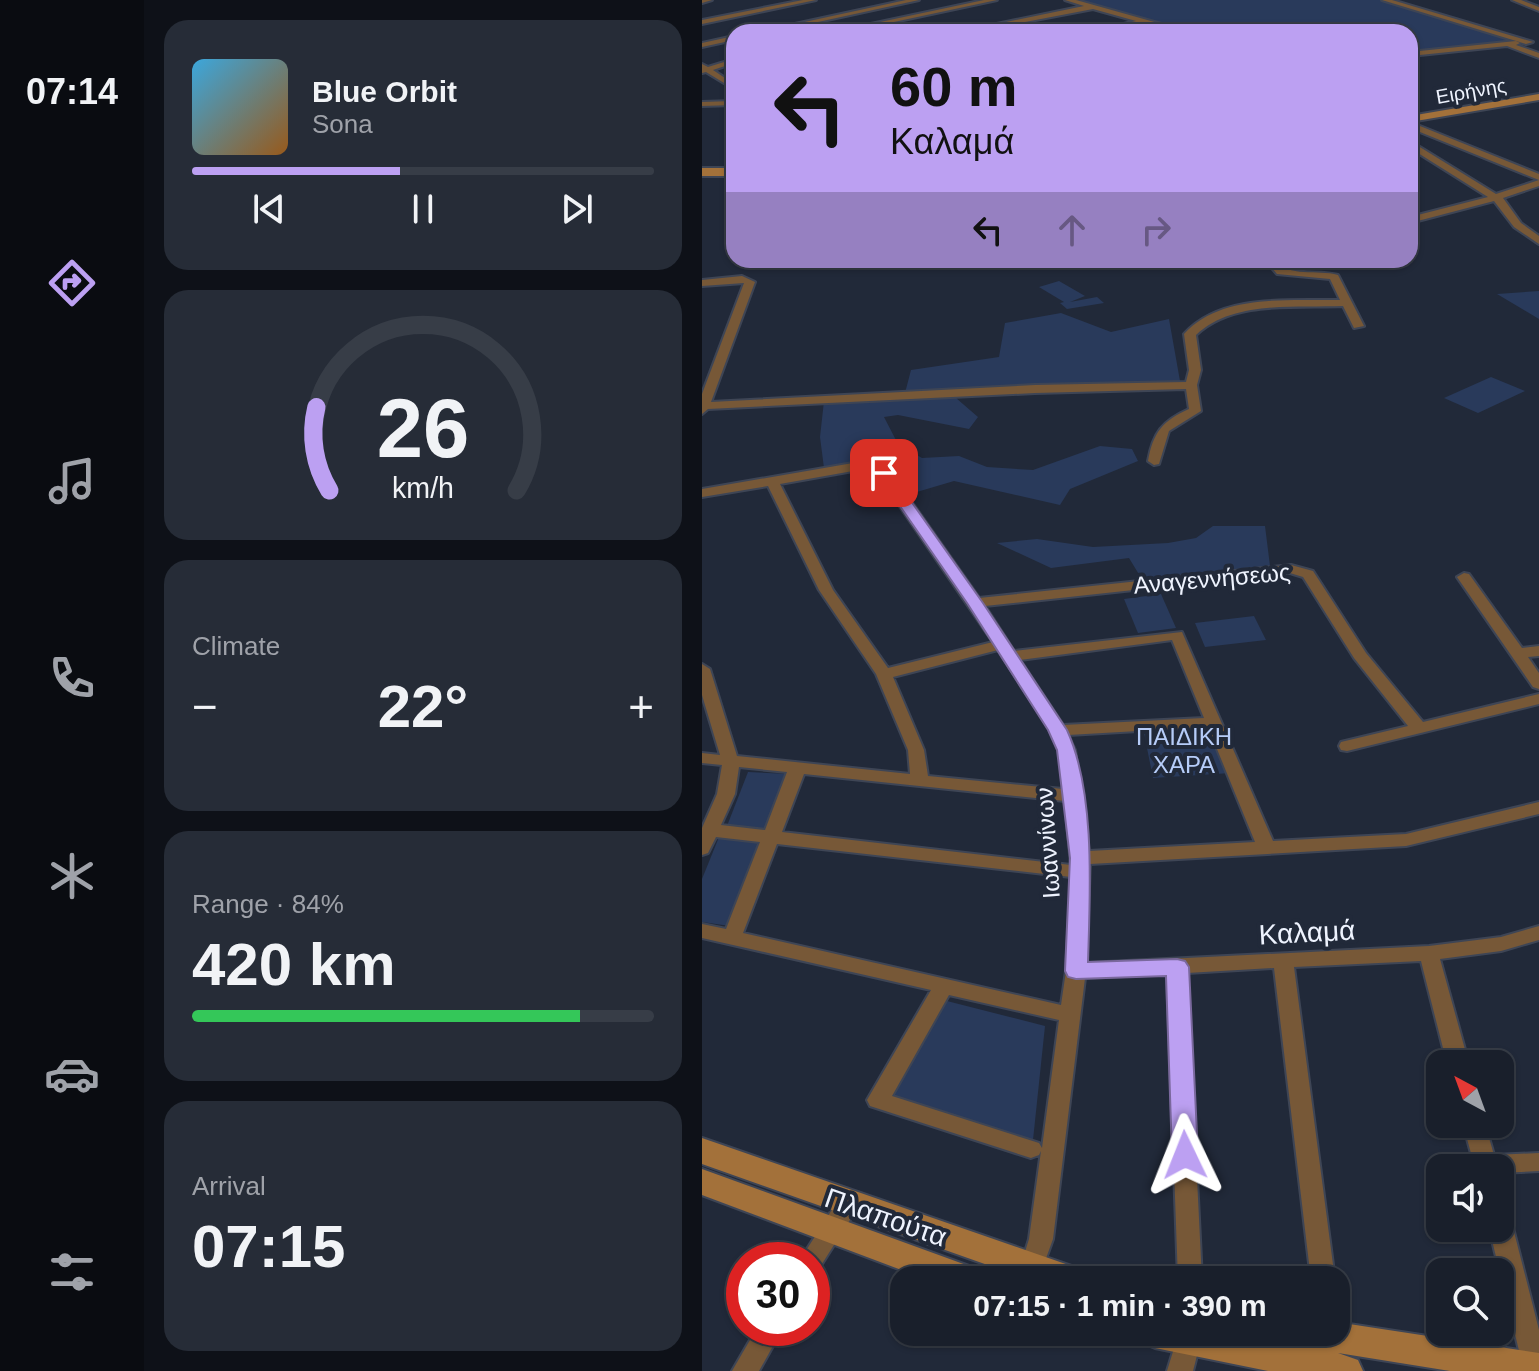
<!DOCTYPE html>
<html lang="en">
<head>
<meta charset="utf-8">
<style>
  :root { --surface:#191f2b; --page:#262c37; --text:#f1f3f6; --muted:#9fa2a9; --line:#373d47; --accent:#bca0f2 }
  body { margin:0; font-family:Helvetica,sans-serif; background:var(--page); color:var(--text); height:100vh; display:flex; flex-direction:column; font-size:30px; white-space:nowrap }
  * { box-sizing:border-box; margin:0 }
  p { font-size:26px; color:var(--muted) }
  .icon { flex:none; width:44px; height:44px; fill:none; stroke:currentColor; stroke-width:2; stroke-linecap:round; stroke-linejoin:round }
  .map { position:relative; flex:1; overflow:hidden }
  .drawer { display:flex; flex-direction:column; gap:20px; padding:20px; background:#0e1118; width:558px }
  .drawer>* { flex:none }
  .top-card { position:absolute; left:24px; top:24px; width:692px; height:244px; border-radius:24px; box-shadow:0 2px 6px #0004,0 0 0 2px var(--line); background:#bca0f2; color:#111; overflow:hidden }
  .needle { width:52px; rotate:319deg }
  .buttons { position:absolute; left:724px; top:1050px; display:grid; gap:16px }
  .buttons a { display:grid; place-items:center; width:88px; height:88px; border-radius:16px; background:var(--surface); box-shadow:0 2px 6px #0004,0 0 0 2px var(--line); font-size:40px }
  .speed { position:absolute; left:24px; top:1242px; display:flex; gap:16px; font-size:40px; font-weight:700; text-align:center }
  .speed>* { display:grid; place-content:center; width:104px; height:104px; border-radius:50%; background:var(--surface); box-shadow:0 2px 6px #0004,0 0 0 2px var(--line); line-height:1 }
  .speed .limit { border:12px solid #d22; background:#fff; color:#111 }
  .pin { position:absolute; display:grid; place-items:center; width:68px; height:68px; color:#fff; margin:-34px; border-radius:16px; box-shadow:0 4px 12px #0006 }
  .me { position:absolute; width:88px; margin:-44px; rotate:358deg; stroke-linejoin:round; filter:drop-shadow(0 0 6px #0008) }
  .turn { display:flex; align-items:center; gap:28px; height:168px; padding:0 32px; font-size:36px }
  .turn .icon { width:104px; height:104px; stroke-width:2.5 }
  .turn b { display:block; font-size:56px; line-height:68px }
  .lanes { display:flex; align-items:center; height:76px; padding:0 32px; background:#0003; justify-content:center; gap:40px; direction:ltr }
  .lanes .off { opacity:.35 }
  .big { font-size:60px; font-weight:800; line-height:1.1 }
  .drawer .widget { flex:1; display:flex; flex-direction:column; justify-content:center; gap:12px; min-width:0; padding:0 28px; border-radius:24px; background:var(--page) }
  .drawer .dial { align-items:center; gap:0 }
  .dial svg { height:208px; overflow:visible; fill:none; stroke:var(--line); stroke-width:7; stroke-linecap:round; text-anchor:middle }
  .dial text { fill:var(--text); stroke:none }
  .song { display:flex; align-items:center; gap:24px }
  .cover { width:96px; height:96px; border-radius:12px; background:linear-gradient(135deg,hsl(200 70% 55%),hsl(30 70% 35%)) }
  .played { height:8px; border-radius:4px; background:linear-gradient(90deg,var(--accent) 45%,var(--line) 45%) }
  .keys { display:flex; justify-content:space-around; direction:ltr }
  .heat { display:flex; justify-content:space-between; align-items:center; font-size:44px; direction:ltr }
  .charge { height:12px; border-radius:6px; background:linear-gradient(90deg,#34c759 84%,var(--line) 0) }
  .trip { position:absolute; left:188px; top:1266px; width:460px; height:80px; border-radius:24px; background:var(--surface); box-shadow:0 2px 6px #0004,0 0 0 2px var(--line); font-weight:800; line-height:80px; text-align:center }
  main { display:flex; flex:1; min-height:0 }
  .dock { display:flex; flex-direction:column; width:144px; justify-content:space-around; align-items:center; background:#0a0c11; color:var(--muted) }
  .dock .icon { width:56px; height:56px }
  .dock .active { color:var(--accent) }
  .dock b { font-size:36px; color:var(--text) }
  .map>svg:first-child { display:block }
  .green { fill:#293a5b }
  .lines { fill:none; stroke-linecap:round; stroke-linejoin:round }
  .street-casing { stroke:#3e4555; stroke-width:4 }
  .secondary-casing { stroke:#3e4555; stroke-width:4 }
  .street { fill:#775837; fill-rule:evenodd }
  .secondary { fill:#a3713a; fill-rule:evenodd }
  .route { fill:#bca0f2; stroke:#7a689d; stroke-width:2 }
  .labels { text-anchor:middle; stroke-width:8; stroke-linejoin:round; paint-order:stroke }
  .far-street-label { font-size:20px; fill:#eef3fe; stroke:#212939 }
  .street-label { font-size:24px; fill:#eef3fe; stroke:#212939 }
  .park-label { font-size:24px; fill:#b6ccf8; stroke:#212939 }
  .near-street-label { font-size:28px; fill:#eef3fe; stroke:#212939 }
</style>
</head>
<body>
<main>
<nav class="dock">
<b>07:14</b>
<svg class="icon active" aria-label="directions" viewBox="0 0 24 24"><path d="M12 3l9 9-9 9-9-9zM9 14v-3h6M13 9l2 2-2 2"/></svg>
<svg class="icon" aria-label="music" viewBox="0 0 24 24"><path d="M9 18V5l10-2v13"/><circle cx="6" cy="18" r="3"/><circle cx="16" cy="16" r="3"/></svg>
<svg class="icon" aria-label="phone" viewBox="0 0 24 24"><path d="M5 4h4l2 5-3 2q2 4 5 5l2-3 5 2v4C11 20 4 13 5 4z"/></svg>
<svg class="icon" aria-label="climate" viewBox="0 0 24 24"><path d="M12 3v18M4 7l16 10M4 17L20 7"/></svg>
<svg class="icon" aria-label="car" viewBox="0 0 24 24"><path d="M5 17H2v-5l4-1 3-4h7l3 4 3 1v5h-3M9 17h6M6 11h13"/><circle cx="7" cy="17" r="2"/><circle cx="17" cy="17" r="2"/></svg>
<svg class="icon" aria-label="filters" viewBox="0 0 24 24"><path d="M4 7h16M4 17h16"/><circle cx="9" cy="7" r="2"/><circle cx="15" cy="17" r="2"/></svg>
</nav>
<section class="drawer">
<div class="widget">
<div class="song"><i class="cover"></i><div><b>Blue Orbit</b><p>Sona</p></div></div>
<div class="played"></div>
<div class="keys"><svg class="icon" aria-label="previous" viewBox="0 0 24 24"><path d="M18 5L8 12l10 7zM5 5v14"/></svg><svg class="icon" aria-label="pause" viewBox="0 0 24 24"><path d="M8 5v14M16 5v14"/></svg><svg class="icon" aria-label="next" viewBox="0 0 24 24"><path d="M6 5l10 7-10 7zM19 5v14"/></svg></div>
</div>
<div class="widget dial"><svg viewBox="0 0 100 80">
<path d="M14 69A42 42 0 1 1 86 69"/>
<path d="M14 69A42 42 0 0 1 9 37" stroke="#bca0f2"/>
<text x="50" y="56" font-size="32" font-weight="700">26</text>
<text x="50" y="72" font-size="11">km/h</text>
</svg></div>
<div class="widget"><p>Climate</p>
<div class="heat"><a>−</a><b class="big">22°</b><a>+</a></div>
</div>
<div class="widget"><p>Range · 84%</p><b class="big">420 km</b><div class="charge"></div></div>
<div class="widget"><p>Arrival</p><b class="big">07:15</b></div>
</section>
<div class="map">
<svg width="837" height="1371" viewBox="0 0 837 1371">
  <rect width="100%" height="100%" fill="#212939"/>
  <!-- green -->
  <g class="green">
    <path d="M376 0H679L814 41 708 52V32H492Z"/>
    <path d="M357 281 383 296 368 302 395 297 402 303 365 309 358 303 362 302 337 287Z"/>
    <path d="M837 291V319L795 294Z"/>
    <path d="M359 313 409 332 467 319 478 381 203 393 209 370 297 357 303 323Z"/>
    <path d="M789 377 823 391 776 413 742 398Z"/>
    <path d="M202 398H254L276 417 267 429 196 415 182 417 196 444 220 458 257 456 285 467 331 470 398 446 430 449 436 461 368 489 358 505 252 481 208 494 187 467 180 464 154 463 122 468 118 437 122 401Z"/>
    <path d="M511 526H563L568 566 441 581 427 558 349 568 295 543 335 539 391 547 466 543 494 538Z"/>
    <path d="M459 594 474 628 436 633 422 599Z"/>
    <path d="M552 616 564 640 503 647 493 623Z"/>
    <path d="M508 725 529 773 451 778 441 728Z"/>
    <path d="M46 772 87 774 66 830 25 826Z"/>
    <path d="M17 837 62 841 28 926 0 922V879Z"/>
    <path d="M241 1000 343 1026 331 1140 185 1097Z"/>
  </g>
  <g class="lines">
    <defs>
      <g id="street">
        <path d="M0 0H10L0 3Z"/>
        <path d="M101 0H114L0 24V20Z"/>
        <path d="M204 0H217L70 32H56Z"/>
        <path d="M282 0H295L145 32H131Z"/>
        <path d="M363 0H374L488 32C472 32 457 22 441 23 425 23 406 32 388 32L434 21 391 9 271 32H256L382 6Z"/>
        <path d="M680 0H690L831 42 824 44Z"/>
        <path d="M810 0H819L837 7V11Z"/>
        <path d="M32 36V40L0 47V43Z"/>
        <path d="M814 41 818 43 814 45 837 53V58L805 46 708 56V52Z"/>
        <path d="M32 59V63L11 70 32 84V89L4 72 0 73V64L6 67Z"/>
        <path d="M32 101V105L0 106V102Z"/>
        <path d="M708 122 837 174V180L708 128Z"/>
        <path d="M708 141 794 194 837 180V186L801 198 819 223 837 236V244L812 227 792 201 708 223V217L786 197 708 148Z"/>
        <path d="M563 260H573C586 278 616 269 636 275L662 326 652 328 641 306C593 308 531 300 494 335L499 370 495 385 499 411 467 431 457 464 452 465 446 461C451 433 460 421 487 409L484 389 333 393 6 409 0 414V394L42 283 0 286V280L40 276 53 282 9 402 333 385 484 382 487 370 482 334C519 293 588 301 638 300L628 279 575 274Z"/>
        <path d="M151 463H169L187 470 277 598 589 565 611 571 664 653 721 722 837 694V704L645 751 639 750 637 746 639 742 706 726 652 658 601 577 588 573 283 606 312 651 480 632 571 841 704 834 837 802V814L704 846 388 864 384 963 727 946 799 937 837 926V940L799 951 738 959 767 1064H745L719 961 592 967 633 1280H609L572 968 485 973 500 1280H476L465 974 383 978 351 1239 338 1275 330 1279 322 1275 318 1268 327 1239 339 1151 337 1155 329 1158 168 1106 165 1100 229 990 0 938V924L24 929 58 842 14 837 6 853 0 855V828L15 794 20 765 0 763V753L18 755 0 695V664L8 669 35 756 208 774 206 750 174 674 117 590 66 486 0 497V489ZM151 471H167L177 476 291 642 186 668 131 590 78 484ZM470 640 502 718 361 725 318 660ZM296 650 348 730 357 750 361 789 226 776 222 750 191 677ZM506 727 553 842 387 851 373 750 366 735ZM37 767 85 772 63 830 19 825 33 794ZM102 774 363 801 369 865 80 832ZM75 844 369 877 364 971 359 1005 41 933ZM247 995 357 1020 340 1148 337 1143 190 1096Z"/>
        <path d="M762 573 767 574 820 648 837 646V656L826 657 837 673V689L831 687 755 577Z"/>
        <path d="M761 1124H783L792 1155 837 1153V1171L798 1173V1168H773Z"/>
        <path d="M146 1194 154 1197 158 1204 118 1267 110 1270V1260H98L138 1197Z"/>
        <path d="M798 1214 806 1217 810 1224 837 1330V1371H822L787 1228H798Z"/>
        <path d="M55 1328H81L57 1371H30Z"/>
        <path d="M477 1332H501L491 1371H465Z"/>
      </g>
      <g id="secondary">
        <path d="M837 94V100L708 122V116Z"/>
        <rect x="0" y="168" width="32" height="8"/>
        <path d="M0 1138 381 1270 386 1280H328L0 1164Z"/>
        <path d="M0 1169 278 1270 283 1280H226L0 1195Z"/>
        <path d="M634 1322 837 1353V1371H748L636 1353 656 1360 661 1371H566L453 1348 441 1343 436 1332H531L593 1345 584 1332H634Z"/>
      </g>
    </defs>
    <!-- street casing -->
    <use href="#street" class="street-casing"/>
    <!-- secondary casing -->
    <use href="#secondary" class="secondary-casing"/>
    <!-- street -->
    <use href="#street" class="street"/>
    <!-- secondary -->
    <use href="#secondary" class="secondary"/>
  </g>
  <!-- route -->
  <path class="route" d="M182 469 187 470 281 603 365 730C394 793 388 894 386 962L475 959 483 961 487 967 496 1155 492 1162 483 1165 474 1162 470 1155 464 976 374 979 366 977 363 971 368 858 355 750 346 730 265 603 175 473Z"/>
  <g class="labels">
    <!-- far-street labels -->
    <g class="far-street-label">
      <text transform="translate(769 91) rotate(-10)" y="7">Ειρήνης</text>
    </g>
    <!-- street labels -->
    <g class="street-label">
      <text transform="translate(510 579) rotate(-5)" y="8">Αναγεννήσεως</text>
      <text transform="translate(346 843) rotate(-94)" y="8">Ιωαννίνων</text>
    </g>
    <!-- park labels -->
    <g class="park-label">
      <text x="482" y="745">ΠΑΙΔΙΚΗ<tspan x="482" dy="28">ΧΑΡΑ</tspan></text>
    </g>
    <!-- near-street labels -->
    <g class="near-street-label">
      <text transform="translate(605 932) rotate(-3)" y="10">Καλαμά</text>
      <text transform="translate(184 1217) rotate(19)" y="10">Πλαπούτα</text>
    </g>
  </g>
</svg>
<div class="buttons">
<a><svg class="needle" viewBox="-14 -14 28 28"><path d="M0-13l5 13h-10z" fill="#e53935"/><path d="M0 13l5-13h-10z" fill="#9fa2a9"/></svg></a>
<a><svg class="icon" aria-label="sound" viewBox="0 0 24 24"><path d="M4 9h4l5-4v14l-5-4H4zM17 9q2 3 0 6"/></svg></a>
<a><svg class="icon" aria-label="search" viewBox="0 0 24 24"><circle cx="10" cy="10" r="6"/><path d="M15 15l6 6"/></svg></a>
</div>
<div class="speed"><div class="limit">30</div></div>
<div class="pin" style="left:182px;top:473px;background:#d93025"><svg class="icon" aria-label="arrive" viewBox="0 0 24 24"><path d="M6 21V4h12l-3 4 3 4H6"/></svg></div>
<svg class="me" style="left:483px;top:1155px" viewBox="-20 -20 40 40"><path d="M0-17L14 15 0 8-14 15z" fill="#bca0f2" stroke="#fff" stroke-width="4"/></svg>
<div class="trip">07:15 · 1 min · 390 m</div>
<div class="top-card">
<div class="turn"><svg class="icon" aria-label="left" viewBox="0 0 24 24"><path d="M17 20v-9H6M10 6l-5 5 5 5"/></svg><div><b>60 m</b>Καλαμά</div></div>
<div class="lanes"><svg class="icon" aria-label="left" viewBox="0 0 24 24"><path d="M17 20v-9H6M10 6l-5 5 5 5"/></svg><svg class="icon off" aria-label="ahead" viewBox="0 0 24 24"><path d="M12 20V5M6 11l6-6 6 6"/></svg><svg class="icon off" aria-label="right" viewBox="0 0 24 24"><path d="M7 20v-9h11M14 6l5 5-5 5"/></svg></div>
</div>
</div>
</main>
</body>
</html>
